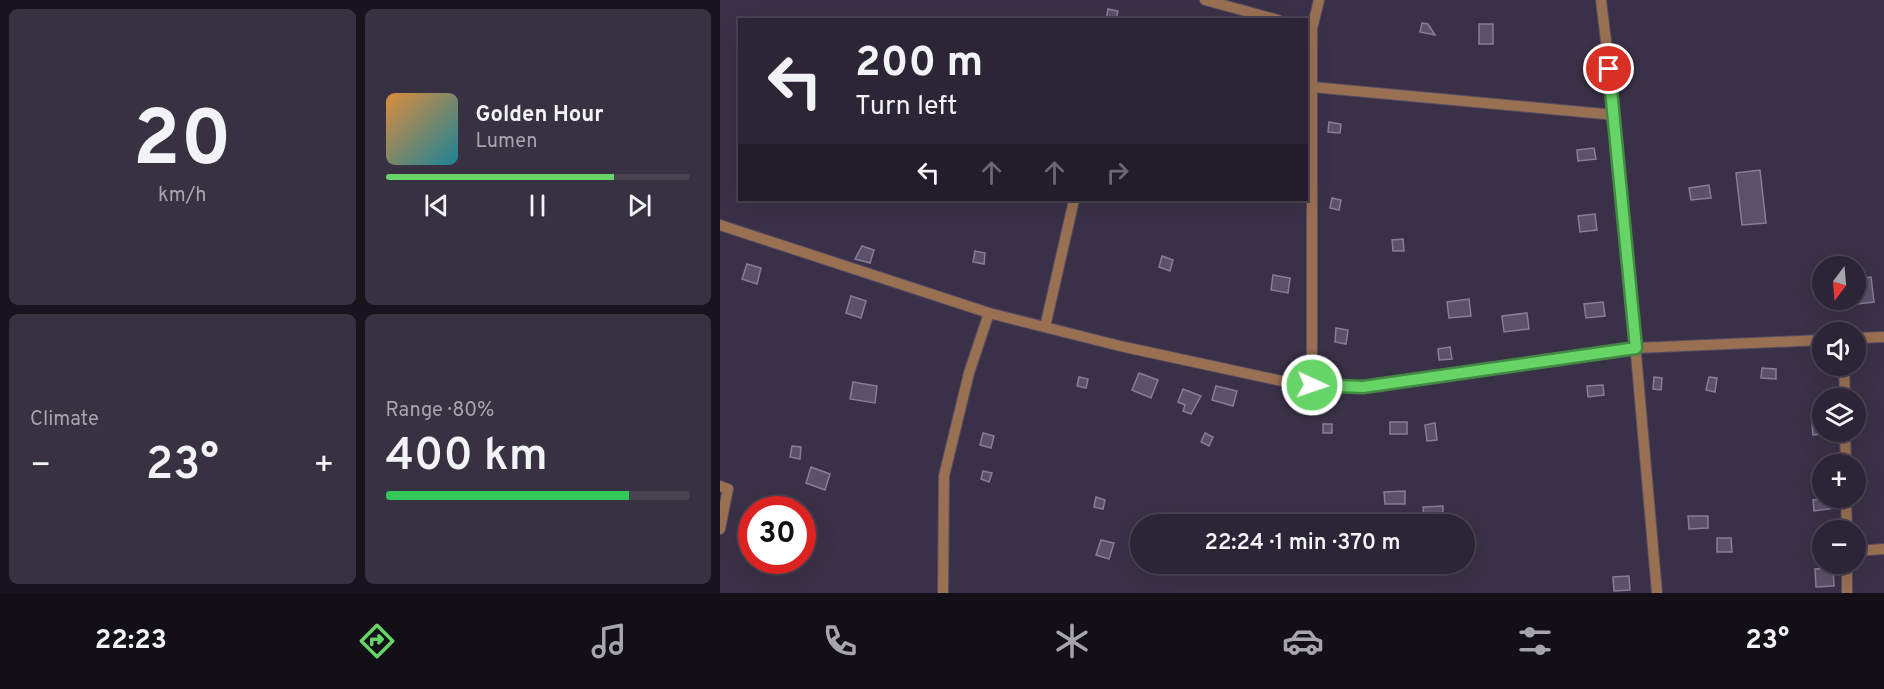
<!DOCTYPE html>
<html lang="en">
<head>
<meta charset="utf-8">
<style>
  :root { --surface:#2c2536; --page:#383142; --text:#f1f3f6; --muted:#a6a5ad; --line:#484251; --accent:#66d467 }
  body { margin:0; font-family:Overpass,sans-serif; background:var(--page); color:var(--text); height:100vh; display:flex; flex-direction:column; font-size:22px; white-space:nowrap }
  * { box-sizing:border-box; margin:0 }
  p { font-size:20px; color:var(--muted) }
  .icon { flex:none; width:33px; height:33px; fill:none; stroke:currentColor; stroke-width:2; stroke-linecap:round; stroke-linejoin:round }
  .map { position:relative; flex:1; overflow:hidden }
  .side { display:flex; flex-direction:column; gap:9px; padding:9px; background:#18141e; width:720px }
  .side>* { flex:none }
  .top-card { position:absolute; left:18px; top:18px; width:570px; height:183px; border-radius:0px; box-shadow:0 6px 24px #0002,0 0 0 2px var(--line); background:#2c2536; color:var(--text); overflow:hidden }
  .needle { width:39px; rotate:196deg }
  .controls { position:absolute; left:1092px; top:256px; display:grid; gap:12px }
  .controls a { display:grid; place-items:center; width:54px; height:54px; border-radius:50%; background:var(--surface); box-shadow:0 6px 24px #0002,0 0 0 2px var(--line); font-size:30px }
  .speed { position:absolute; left:18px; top:496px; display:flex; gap:12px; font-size:30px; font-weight:700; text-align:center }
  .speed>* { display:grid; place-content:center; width:78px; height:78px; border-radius:50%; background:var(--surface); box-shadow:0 6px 24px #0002,0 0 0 2px var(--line); line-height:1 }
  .speed .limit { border:9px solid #d22; background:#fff; color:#111 }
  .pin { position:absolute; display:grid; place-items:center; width:51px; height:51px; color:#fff; margin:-26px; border:3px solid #fff; border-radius:50%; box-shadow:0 2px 6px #0007 }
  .me { position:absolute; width:66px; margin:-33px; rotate:93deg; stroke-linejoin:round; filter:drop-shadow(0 0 4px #0008) }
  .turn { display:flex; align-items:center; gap:21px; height:126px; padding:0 18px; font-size:27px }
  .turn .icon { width:78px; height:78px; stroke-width:2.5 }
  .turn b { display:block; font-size:42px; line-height:51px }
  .lanes { display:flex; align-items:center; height:57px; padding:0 18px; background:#0003; justify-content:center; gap:30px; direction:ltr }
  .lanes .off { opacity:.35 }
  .big { font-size:45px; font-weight:600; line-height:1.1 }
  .side .tile { flex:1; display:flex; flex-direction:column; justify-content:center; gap:9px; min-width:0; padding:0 21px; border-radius:9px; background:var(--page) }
  .side .dial { align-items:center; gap:0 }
  .dial b { font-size:78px; line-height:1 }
  .song { display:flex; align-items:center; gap:18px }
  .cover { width:72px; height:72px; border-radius:9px; background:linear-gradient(135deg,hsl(30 70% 55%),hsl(190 70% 35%)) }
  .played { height:6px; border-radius:3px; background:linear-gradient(90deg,var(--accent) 75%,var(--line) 75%) }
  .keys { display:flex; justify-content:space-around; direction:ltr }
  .heat { display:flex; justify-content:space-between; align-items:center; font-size:33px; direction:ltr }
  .charge { height:9px; border-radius:4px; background:linear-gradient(90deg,#34c759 80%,var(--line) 0) }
  .side .tiles { flex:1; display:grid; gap:9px; grid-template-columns:repeat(2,1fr) }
  .trip { position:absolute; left:410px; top:514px; width:345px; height:60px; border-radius:30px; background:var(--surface); box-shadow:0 6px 24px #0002,0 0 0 2px var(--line); font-weight:600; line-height:60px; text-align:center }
  .menu { display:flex; height:96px; justify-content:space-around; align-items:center; background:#120f16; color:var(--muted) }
  .menu .icon { width:42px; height:42px }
  .menu .selected { color:var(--accent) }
  .menu b { font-size:27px; color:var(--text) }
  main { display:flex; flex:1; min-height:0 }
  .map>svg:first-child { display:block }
  .building { fill:#5b516a; stroke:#877d98; stroke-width:1.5 }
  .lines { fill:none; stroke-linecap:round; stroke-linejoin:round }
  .minor-casing { stroke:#554d63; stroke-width:12 }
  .minor { stroke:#9a7053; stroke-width:10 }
  .route-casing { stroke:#428a43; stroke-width:15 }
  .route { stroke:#66d467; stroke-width:10 }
</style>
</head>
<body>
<main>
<section class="side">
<div class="tiles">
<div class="tile dial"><b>20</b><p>km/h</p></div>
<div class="tile">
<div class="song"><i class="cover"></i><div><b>Golden Hour</b><p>Lumen</p></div></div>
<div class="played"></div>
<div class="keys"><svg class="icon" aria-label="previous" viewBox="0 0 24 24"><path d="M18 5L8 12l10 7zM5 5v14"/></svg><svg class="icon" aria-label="pause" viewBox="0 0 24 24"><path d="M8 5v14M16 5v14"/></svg><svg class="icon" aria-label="next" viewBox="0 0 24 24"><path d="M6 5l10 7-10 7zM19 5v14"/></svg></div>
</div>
<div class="tile"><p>Climate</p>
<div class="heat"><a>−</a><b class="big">23°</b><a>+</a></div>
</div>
<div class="tile"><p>Range · 80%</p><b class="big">400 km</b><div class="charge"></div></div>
</div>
</section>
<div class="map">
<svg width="1164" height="593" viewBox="0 0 1164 593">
  <rect width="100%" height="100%" fill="#3a3148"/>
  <!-- building -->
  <g class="building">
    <path d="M388 9 398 11 396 20H386Z"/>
    <path d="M702 23 708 24 715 35 700 32Z"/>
    <rect x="759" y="24" width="14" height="20"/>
    <path d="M609 122 621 124 620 133 608 132Z"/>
    <path d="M874 148 876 159 858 161 857 150Z"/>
    <path d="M1040 170 1046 223 1022 225 1016 173Z"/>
    <path d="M989 185 991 198 971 200 969 188Z"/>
    <path d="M612 198 621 200 619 210 610 208Z"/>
    <path d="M875 214 877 230 860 232 858 216Z"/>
    <path d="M683 239 684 251H673L672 240Z"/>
    <path d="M142 246 154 250 150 263 135 259Z"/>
    <path d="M255 251 265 253 264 264 253 262Z"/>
    <path d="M442 256 453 260 450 271 439 267Z"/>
    <path d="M27 264 41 268 37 284 22 279Z"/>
    <path d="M553 275 570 278 568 293 551 290Z"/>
    <path d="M1151 277 1154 302 1137 304 1136 279Z"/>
    <path d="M131 296 146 301 141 318 126 313Z"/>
    <path d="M749 299 751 316 729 318 727 302Z"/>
    <path d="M883 302 885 316 866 318 864 304Z"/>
    <path d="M807 313 809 329 784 332 782 316Z"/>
    <path d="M616 328 628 330 626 344 615 342Z"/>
    <path d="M730 347 732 359 719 360 718 349Z"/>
    <path d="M1042 368 1056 369V379L1041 378Z"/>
    <path d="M419 373 438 380 431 398 412 390Z"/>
    <path d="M359 377 368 379 366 388 357 386Z"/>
    <path d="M934 377 942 378 941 390 933 389Z"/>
    <path d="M989 377 997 378 995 392 986 390Z"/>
    <path d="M133 382 157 386 155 403 130 399Z"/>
    <path d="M883 385 884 395 868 397 867 386Z"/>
    <path d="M496 386 517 391 513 406 492 400Z"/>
    <path d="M463 389 481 396 471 414 463 411 465 405 458 402Z"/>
    <rect x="670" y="422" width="17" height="12"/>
    <path d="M1102 422V434L1093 435 1092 423Z"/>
    <path d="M715 423 717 440 707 441 705 425Z"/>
    <rect x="603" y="424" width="9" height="9"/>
    <path d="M263 433 274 436 271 448 260 445Z"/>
    <path d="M485 433 493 437 489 446 481 442Z"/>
    <path d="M72 446 81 447 80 459 70 457Z"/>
    <path d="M91 467 110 474 105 490 86 483Z"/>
    <path d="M263 471 272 473 269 482 261 479Z"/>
    <path d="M685 491V504H665L664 492Z"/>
    <path d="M376 497 385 500 383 509 374 507Z"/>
    <path d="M1114 498 1115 508 1094 511 1093 500Z"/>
    <path d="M723 506V519L704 520 703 507Z"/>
    <path d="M968 516H988V528L969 529Z"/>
    <path d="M997 538H1011L1012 552H997Z"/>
    <path d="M381 540 394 543 389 559 376 555Z"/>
    <path d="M1113 568 1114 586 1096 587 1095 569Z"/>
    <path d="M909 576 910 590 894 591 893 577Z"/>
  </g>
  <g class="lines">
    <defs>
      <g id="minor">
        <path d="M485 0 558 20"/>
        <path d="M881 0 895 115 937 593"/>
        <path d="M592 87 895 115"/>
        <path d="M0 225 269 313 400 346 576 384 643 387 916 348 1102 340"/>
        <path d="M325 327 354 200"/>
        <path d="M1136 338 1164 337"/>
        <path d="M1124 366 1125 399"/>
        <path d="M592 385V29L599 0"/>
        <path d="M1125 432 1126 465"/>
        <path d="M0 486 8 489 0 529"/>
        <path d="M1126 498 1127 531"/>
        <path d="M1136 551 1164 549"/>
        <path d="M1127 564V593"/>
        <path d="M223 593 224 476 249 373 269 313"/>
      </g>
    </defs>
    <!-- minor casing -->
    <use href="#minor" class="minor-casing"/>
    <!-- minor -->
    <use href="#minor" class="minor"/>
  </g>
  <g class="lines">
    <defs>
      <path id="route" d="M592 385 643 387 916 348 889 69"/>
    </defs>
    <!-- route casing -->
    <use href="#route" class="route-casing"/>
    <!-- route -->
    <use href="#route" class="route"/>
  </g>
</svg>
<div class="controls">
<a><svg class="needle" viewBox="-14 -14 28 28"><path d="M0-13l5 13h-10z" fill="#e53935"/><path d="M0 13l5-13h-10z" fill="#a6a5ad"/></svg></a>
<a><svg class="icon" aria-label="sound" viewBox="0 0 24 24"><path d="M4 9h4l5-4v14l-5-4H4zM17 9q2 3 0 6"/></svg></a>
<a><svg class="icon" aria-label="layers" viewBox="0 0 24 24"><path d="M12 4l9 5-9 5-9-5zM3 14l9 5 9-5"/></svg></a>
<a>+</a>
<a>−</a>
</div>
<div class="speed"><div class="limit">30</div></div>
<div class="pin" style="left:889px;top:69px;background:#d93025"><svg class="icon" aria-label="arrive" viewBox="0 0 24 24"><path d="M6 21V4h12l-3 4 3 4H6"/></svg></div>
<svg class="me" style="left:592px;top:385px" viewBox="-20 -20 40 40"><circle r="17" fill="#66d467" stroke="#fff" stroke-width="3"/><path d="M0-11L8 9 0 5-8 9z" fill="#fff"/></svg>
<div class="trip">22:24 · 1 min · 370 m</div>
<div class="top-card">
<div class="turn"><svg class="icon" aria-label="left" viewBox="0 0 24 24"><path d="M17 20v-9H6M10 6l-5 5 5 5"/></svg><div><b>200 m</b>Turn left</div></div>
<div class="lanes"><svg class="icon" aria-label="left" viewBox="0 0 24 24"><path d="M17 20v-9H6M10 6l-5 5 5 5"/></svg><svg class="icon off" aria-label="ahead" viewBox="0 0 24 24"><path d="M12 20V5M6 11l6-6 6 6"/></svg><svg class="icon off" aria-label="ahead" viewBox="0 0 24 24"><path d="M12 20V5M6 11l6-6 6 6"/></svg><svg class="icon off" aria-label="right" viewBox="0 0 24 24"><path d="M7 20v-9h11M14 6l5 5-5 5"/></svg></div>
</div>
</div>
</main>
<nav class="menu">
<b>22:23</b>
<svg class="icon selected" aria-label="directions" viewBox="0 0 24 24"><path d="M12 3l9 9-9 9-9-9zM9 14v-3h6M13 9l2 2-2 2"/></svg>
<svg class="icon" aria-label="music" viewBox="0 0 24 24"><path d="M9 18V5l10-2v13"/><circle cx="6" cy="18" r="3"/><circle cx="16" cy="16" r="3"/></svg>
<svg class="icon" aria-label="phone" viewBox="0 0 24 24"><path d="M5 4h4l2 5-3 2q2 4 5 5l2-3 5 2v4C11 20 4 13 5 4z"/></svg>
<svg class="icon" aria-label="climate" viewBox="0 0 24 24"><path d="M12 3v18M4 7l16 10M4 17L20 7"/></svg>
<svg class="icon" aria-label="car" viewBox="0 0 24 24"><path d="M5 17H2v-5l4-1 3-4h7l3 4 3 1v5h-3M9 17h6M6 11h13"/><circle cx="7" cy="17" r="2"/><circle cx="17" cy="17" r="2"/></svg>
<svg class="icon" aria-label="filters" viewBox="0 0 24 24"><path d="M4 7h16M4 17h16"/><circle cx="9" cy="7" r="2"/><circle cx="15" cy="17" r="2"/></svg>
<b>23°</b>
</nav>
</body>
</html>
